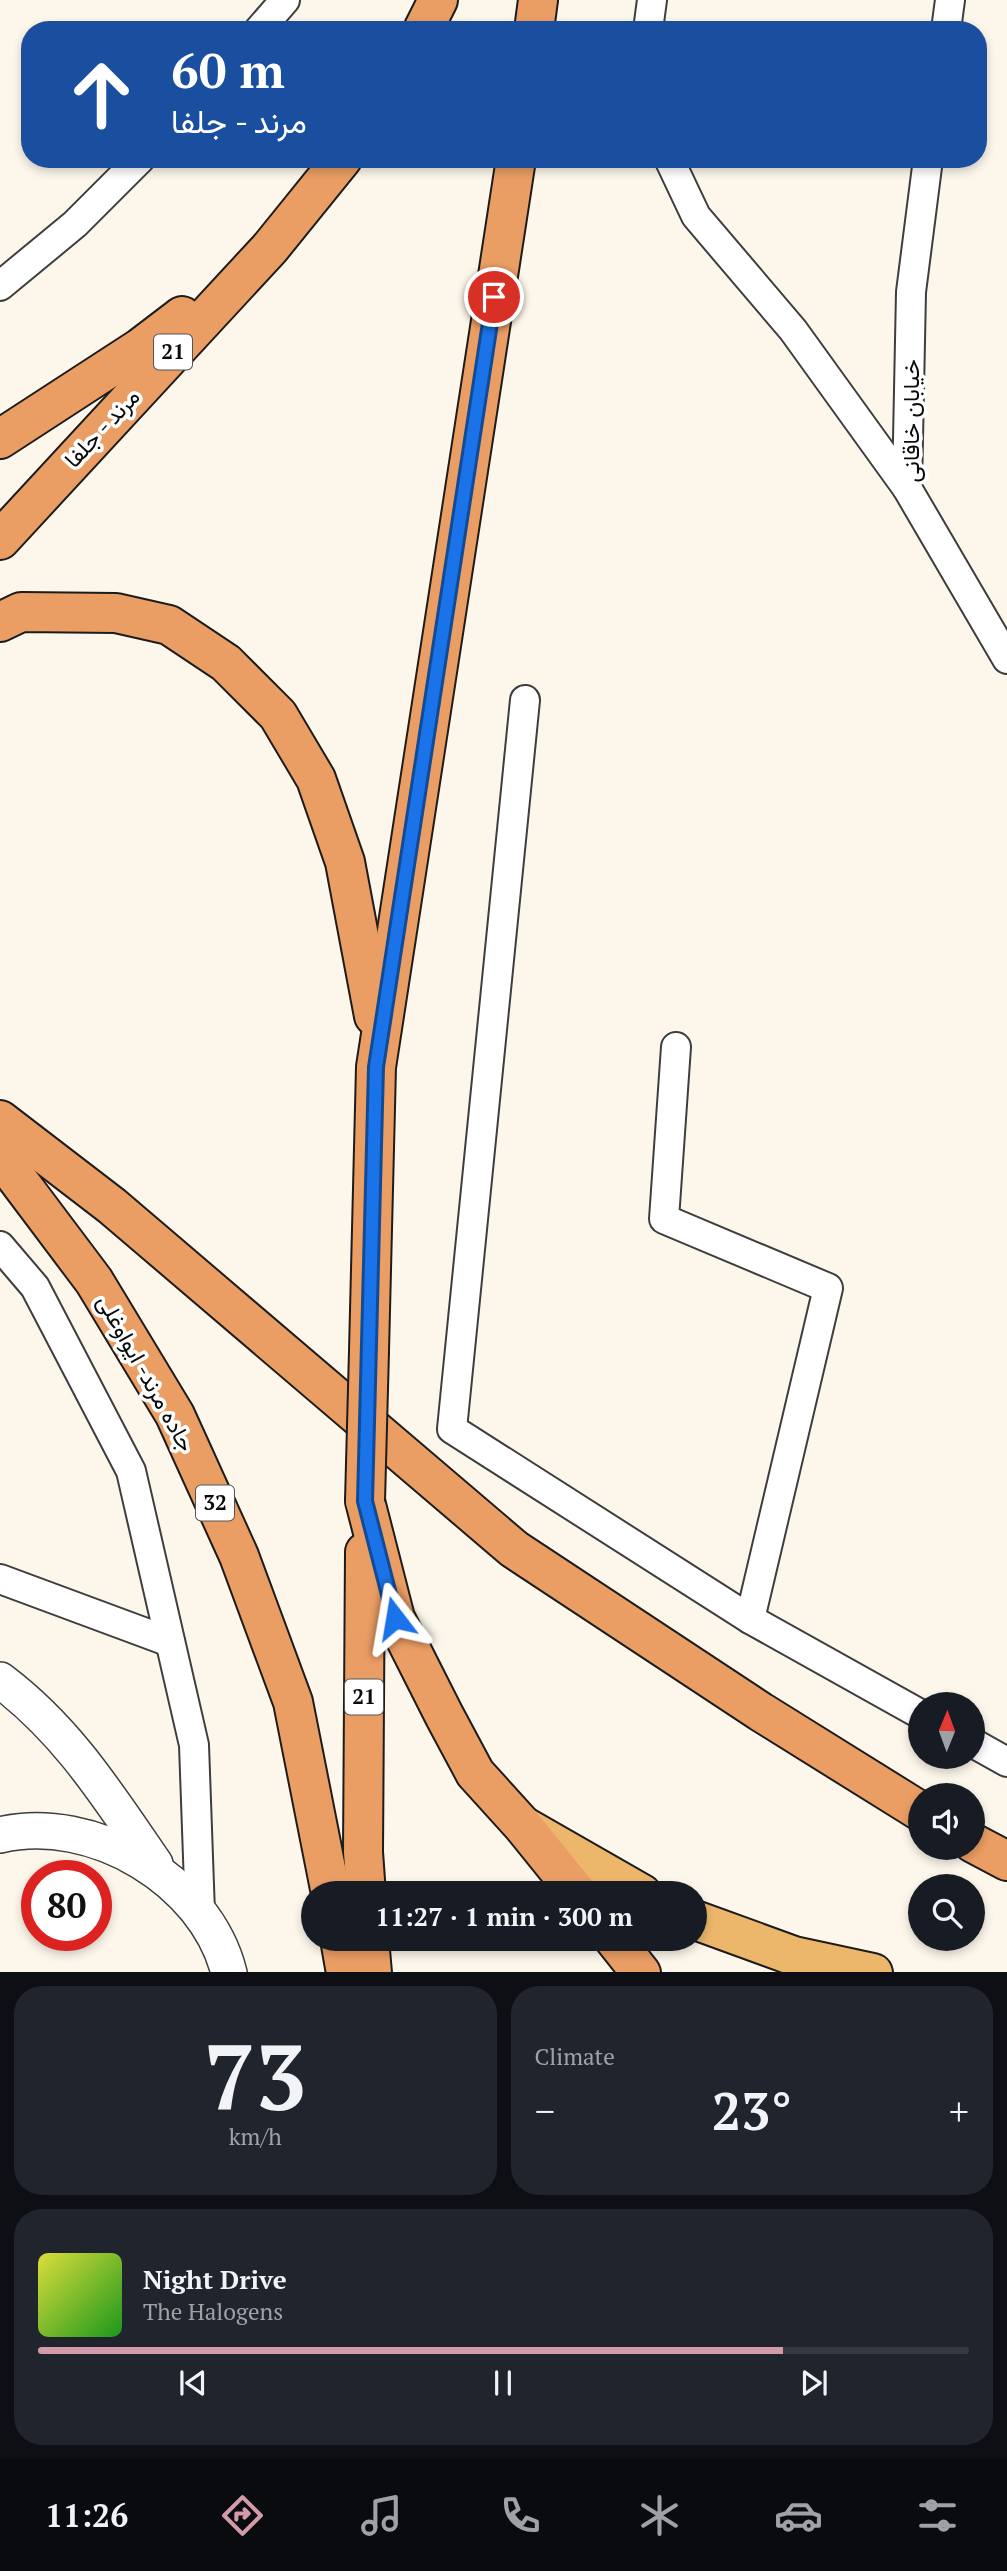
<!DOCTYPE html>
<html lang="en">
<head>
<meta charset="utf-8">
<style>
  :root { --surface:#171b24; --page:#20242c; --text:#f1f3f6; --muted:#9ea1a6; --line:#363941; --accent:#d39ba9 }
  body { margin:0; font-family:"PT Serif",Vazirmatn,serif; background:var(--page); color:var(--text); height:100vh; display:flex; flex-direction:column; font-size:26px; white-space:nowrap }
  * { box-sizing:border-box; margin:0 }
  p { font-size:23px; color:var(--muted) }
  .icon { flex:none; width:38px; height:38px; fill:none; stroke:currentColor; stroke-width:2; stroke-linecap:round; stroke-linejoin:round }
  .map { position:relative; height:1972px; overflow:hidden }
  .details { display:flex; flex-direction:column; gap:14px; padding:14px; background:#0d0f14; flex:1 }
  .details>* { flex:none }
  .guide { position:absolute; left:21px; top:21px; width:966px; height:147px; border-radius:28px; box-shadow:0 4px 10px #0003; background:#1a4fa0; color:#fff; overflow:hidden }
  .needle { width:46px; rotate:1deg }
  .buttons { position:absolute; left:908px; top:1692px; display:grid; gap:14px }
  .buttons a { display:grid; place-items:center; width:77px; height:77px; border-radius:50%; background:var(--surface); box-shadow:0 4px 10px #0003; font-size:35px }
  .speed { position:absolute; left:21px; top:1860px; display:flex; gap:14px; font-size:35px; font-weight:700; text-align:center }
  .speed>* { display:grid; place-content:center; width:91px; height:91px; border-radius:50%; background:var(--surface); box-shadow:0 4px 10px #0003; line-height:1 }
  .speed .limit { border:10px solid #d22; background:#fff; color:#111 }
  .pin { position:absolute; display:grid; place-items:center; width:60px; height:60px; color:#fff; margin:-30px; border:4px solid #fff; border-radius:50%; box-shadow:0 2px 7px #0007 }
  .me { position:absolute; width:77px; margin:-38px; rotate:346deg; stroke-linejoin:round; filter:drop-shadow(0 0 5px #0008) }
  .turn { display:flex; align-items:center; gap:24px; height:147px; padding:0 35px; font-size:32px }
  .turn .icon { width:91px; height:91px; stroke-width:2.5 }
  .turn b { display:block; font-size:49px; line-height:60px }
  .big { font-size:52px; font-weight:700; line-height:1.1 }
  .details .tile { flex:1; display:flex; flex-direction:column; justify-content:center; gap:10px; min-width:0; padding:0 24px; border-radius:28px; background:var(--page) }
  .details .dial { align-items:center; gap:0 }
  .dial b { font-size:91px; line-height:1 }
  .song { display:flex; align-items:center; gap:21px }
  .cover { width:84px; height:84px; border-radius:10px; background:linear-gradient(135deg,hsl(60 70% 55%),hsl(120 70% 35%)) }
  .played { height:7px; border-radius:4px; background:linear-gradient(90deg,var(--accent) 80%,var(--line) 80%) }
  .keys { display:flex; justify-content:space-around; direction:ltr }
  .heat { display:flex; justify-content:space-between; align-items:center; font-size:38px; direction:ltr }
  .details .tiles { flex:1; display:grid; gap:14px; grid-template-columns:1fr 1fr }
  .tile:last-child { grid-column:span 2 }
  .trip { position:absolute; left:301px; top:1881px; width:406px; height:70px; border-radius:35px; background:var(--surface); box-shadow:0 4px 10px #0003; font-weight:700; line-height:70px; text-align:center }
  .tabs { display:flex; height:112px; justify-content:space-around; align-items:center; background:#090b0e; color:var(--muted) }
  .tabs .icon { width:49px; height:49px }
  .tabs .active { color:var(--accent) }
  .tabs b { font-size:32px; color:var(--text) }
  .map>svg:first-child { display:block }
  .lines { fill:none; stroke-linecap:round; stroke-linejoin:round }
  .minor-casing { stroke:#3e3e3e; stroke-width:32 }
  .tertiary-casing { stroke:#3e3e3e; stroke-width:38 }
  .primary-casing { stroke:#1c1c1c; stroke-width:42 }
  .trunk-casing { stroke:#1c1c1c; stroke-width:42 }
  .minor { stroke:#fff; stroke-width:28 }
  .tertiary { stroke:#fff; stroke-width:35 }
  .primary { stroke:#edb76b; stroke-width:38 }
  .trunk { stroke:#eb9e64; stroke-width:38 }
  .trunk-bridge-casing { stroke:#1c1c1c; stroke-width:42; stroke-linecap:butt }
  .trunk-bridge { stroke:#eb9e64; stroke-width:38 }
  .route-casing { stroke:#114b97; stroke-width:18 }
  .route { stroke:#1a73e8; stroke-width:12 }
  .labels { text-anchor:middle; stroke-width:7; stroke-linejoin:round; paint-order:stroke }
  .shield { fill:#fff; stroke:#545454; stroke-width:2 }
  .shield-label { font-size:21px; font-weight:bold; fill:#0b0b0b }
  .street-label { font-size:23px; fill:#0b0b0b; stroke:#fff }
</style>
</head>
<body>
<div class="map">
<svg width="1007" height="1973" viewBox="0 0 1007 1973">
  <rect width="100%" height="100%" fill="#fdf7eb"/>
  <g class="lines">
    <defs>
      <g id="minor">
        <path d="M259 30 285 0"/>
        <path d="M648 30 652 0"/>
        <path d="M946 30 950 0"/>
        <path d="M669 159 696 216 793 330 907 488"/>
        <path d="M928 159 911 292 907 488 1007 659"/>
        <path d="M0 286 75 224 140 159"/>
        <path d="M525 700 452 1429 750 1619 920 1714"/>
        <path d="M676 1047 664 1219 828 1288 750 1619"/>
        <path d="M0 1246 35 1287 131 1471 194 1745 200 1913"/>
        <path d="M0 1579 170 1642"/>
        <path d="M973 1743 1007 1762"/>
      </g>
      <g id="tertiary">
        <path d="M0 1680C68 1731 108 1796 155 1864"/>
        <path d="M0 1835C92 1813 206 1880 229 1973"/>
      </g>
      <g id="primary">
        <path d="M525 1827 642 1894"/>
        <path d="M695 1920 794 1956 873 1973"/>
      </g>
      <g id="trunk">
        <path d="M423 30 438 0"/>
        <path d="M534 30 538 0"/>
        <path d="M0 439 140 348 182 316"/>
        <path d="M0 540 270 248 342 159"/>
        <path d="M0 622 21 612 116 613 169 625 226 663 278 715 316 779 345 862 374 1016"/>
        <path d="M0 1120 112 1206 514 1549 761 1712 920 1811"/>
        <path d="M0 1156 94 1281 175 1415 239 1556 293 1702 331 1894"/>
        <path d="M369 1351 376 1067 516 159"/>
        <path d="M365 1501 395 1618 444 1715 475 1773 523 1826 578 1894"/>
        <path d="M365 1552 363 1852 366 1894"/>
        <path d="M973 1843 1007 1861"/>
        <path d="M340 1939 346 1973"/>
        <path d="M369 1939 372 1973"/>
        <path d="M614 1939 641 1973"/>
      </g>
    </defs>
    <!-- minor casing -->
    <use href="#minor" class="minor-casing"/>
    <!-- tertiary casing -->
    <use href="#tertiary" class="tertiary-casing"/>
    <!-- primary casing -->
    <use href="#primary" class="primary-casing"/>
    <!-- trunk casing -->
    <use href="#trunk" class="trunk-casing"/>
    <!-- minor -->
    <use href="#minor" class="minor"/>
    <!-- tertiary -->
    <use href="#tertiary" class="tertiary"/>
    <!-- primary -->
    <use href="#primary" class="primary"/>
    <!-- trunk -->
    <use href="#trunk" class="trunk"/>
    <defs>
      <path id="trunk-bridge" d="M365 1501 369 1351"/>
    </defs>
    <!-- trunk-bridge casing -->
    <use href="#trunk-bridge" class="trunk-bridge-casing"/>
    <!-- trunk-bridge -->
    <use href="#trunk-bridge" class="trunk-bridge"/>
  </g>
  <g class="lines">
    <defs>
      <path id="route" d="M395 1618 365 1501 376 1067 494 297"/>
    </defs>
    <!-- route casing -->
    <use href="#route" class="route-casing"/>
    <!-- route -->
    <use href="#route" class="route"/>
  </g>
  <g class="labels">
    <!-- shield labels -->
    <g class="shield">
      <rect x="154" y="334.5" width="38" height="35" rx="5"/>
      <rect x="196" y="1485.5" width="38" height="35" rx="5"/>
      <rect x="345" y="1679.5" width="38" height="35" rx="5"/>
    </g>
    <g class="shield-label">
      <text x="173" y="359">21</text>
      <text x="215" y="1510">32</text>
      <text x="364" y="1704">21</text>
    </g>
    <!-- street labels -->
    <g class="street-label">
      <text transform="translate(911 421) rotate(-90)" y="8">خیابان خاقانی</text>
      <text transform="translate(102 428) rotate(-47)" y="8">مرند - جلفا</text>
      <text transform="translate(146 1373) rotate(61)" y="8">جاده مرند- ایواوغلی</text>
    </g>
  </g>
</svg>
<div class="buttons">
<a><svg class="needle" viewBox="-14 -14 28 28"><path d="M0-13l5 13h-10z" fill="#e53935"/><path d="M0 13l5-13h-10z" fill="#9ea1a6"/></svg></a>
<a><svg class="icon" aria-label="sound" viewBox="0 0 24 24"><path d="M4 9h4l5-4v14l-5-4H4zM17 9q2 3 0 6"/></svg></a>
<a><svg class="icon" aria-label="search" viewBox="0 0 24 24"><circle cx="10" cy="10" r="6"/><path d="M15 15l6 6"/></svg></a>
</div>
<div class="speed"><div class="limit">80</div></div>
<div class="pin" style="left:494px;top:297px;background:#d93025"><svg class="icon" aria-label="arrive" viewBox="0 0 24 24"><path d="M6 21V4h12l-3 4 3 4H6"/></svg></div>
<svg class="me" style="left:395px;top:1618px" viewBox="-20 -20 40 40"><path d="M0-17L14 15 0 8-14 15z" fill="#1a73e8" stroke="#fff" stroke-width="4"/></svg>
<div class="trip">11:27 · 1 min · 300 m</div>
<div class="guide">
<div class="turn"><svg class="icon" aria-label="ahead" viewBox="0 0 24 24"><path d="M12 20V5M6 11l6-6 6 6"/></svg><div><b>60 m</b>مرند - جلفا</div></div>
</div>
</div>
<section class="details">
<div class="tiles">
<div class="tile dial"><b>73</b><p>km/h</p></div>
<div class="tile"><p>Climate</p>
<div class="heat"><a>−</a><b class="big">23°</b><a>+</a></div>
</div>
<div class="tile">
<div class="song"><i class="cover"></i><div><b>Night Drive</b><p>The Halogens</p></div></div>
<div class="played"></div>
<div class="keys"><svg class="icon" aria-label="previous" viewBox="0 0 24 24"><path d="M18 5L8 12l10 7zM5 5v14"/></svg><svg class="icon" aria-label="pause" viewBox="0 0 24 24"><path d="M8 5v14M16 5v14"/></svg><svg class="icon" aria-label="next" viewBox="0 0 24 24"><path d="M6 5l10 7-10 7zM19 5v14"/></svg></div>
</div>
</div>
</section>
<nav class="tabs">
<b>11:26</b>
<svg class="icon active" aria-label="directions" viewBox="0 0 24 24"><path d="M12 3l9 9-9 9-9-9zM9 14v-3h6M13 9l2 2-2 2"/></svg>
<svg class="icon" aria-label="music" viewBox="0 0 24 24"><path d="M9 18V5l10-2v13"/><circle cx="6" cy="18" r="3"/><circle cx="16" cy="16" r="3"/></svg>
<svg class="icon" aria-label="phone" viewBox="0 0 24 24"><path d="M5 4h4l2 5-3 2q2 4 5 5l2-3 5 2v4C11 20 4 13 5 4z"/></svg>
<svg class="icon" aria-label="climate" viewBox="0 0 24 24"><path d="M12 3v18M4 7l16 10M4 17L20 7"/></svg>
<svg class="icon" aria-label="car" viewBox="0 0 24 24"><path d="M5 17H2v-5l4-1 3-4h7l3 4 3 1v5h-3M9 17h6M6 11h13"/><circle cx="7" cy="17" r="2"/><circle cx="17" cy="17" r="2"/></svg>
<svg class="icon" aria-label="filters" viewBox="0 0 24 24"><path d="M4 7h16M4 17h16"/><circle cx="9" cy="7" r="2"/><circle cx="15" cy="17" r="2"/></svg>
</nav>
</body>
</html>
